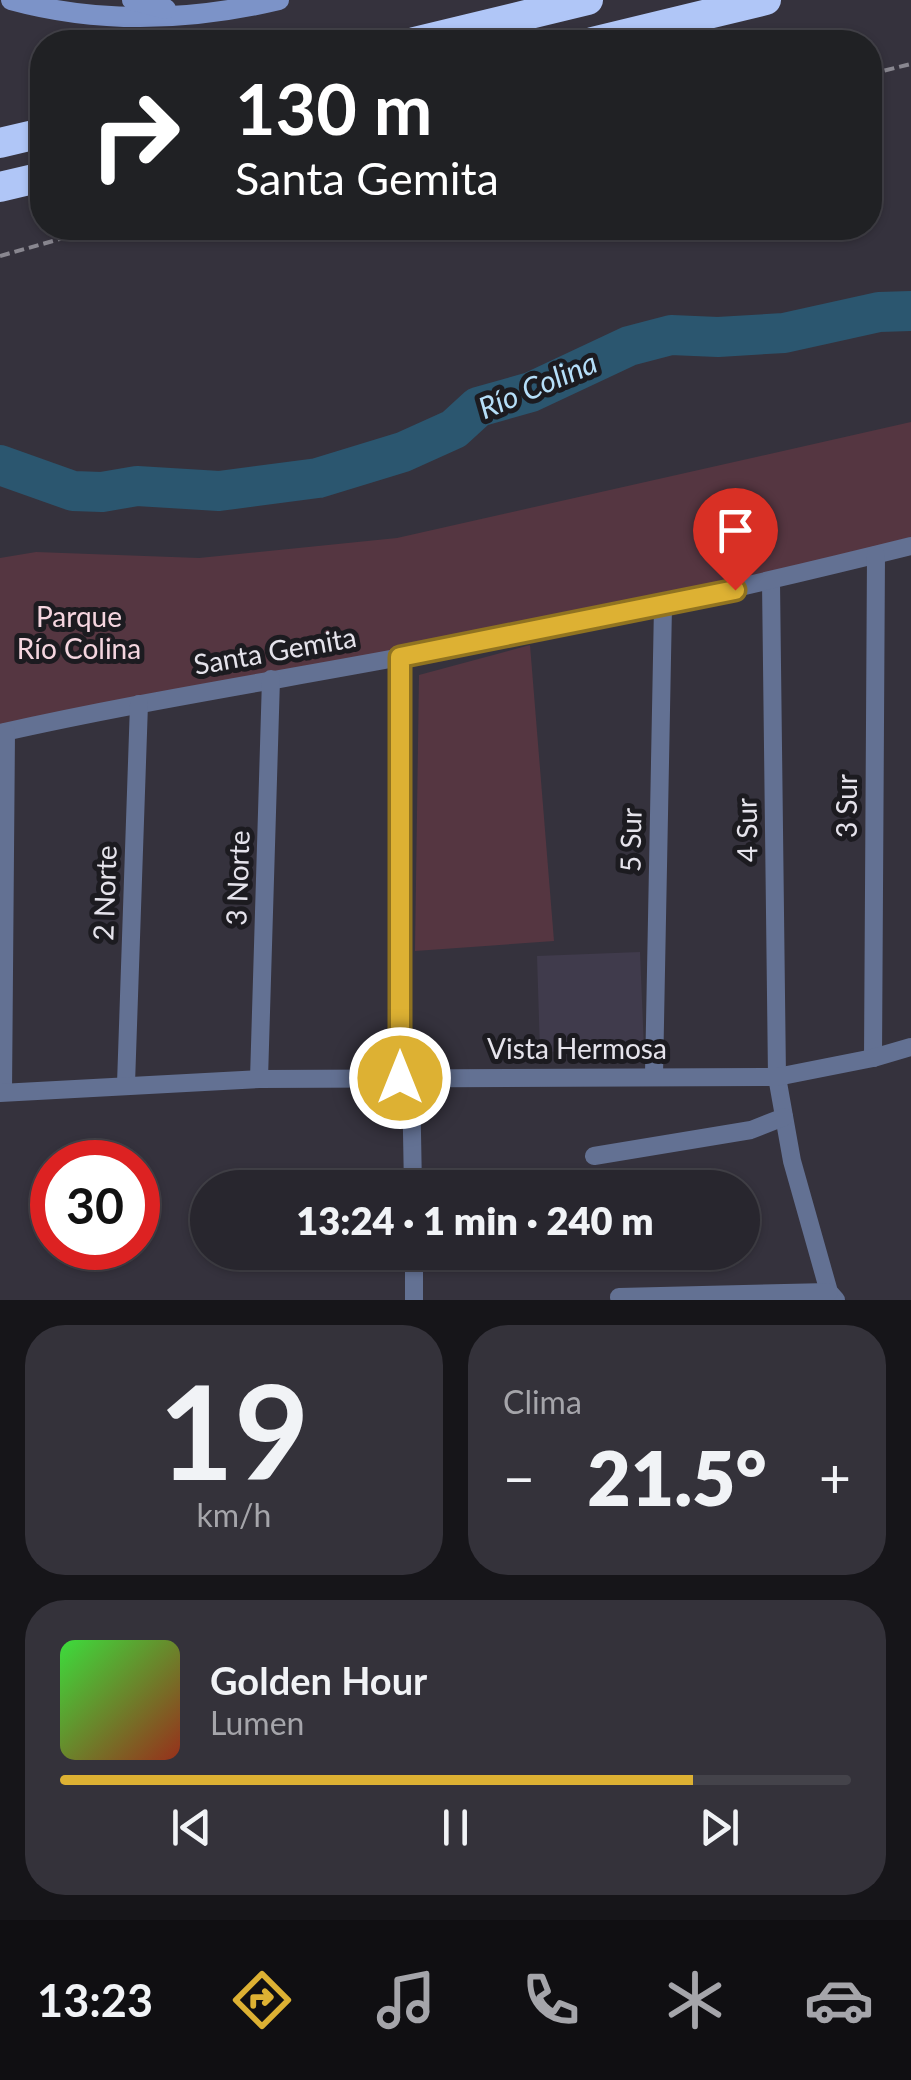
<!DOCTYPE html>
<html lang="es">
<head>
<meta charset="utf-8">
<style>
  :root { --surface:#28262e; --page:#34323a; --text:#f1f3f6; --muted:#a5a5aa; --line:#44434a; --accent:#ddb133 }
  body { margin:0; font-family:Lato,sans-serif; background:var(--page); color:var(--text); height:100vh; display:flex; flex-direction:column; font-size:38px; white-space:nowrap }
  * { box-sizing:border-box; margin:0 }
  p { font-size:32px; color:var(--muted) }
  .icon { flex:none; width:55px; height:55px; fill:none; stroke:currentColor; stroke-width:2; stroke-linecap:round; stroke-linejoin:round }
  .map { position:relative; height:1300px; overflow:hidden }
  .drawer { display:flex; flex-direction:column; gap:25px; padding:25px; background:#161519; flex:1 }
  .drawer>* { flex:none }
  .banner { position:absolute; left:30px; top:30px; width:852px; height:210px; border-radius:40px; box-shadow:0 2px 8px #0004,0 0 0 2px var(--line); background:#202124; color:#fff; overflow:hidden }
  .speed { position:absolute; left:30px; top:1140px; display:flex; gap:20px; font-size:50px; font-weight:700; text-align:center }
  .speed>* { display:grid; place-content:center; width:130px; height:130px; border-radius:50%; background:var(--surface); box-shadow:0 2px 8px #0004,0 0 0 2px var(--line); line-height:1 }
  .speed .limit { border:15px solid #d22; background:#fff; color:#111 }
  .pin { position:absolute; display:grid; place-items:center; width:85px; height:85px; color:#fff; margin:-102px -42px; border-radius:50% 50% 50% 0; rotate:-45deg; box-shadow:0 0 10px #0007 }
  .pin .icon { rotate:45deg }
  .me { position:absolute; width:110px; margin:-55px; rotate:0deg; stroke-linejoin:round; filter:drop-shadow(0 0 8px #0008) }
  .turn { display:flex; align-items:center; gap:35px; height:210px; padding:0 40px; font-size:45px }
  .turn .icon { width:130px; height:130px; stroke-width:2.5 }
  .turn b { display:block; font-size:70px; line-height:85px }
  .big { font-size:75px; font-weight:800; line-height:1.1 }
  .drawer .tile { flex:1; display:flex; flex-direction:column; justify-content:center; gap:15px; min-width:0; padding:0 35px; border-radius:40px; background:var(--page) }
  .drawer .dial { align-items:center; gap:0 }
  .dial b { font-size:130px; line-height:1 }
  .song { display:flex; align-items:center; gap:30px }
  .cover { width:120px; height:120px; border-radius:15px; background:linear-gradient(135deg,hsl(120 70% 55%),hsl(10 70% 35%)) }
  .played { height:10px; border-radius:5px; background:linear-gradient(90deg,var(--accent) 80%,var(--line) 80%) }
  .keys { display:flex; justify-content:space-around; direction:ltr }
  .heat { display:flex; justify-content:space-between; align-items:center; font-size:55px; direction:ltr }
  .drawer .tiles { flex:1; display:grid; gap:25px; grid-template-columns:1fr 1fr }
  .tile:last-child { grid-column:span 2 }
  .trip { position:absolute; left:190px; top:1170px; width:570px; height:100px; border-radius:50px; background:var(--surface); box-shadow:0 2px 8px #0004,0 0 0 2px var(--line); font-weight:800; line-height:100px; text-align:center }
  .tab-bar { display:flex; height:160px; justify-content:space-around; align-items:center; background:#100f12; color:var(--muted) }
  .tab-bar .icon { width:70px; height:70px }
  .tab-bar .current { color:var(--accent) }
  .tab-bar b { font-size:45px; color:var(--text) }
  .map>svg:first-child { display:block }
  .built { fill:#403b4c }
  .green { fill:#553641 }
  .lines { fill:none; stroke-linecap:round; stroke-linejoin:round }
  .river { stroke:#2b566f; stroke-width:40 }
  .path { stroke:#898790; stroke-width:4; stroke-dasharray:10 5; stroke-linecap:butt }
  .street { stroke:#637193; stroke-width:18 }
  .secondary { stroke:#7c93c8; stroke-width:20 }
  .highway { stroke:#b0c6f7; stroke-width:30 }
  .route-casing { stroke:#907321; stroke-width:25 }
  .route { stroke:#ddb133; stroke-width:18 }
  .labels { text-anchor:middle; stroke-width:10; stroke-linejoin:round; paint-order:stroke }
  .park-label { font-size:28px; fill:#f5d5df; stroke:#1c1b20 }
  .street-label { font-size:28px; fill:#e5e3eb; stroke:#1c1b20 }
  .water-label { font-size:30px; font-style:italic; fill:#b5def8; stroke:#1c1b20 }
</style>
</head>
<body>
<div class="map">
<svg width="911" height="1300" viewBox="0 0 911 1300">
  <rect width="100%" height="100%" fill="#35323d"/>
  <!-- built -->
  <path class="built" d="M640 952 644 1049 540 1052 537 956Z"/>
  <!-- green -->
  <g class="green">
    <path d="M911 422V537C611 619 305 670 0 729V558L36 552 199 558 397 538Z"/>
    <path d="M530 645 554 941 415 951 419 675Z"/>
  </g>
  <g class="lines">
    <!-- river -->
    <path class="river" d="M0 465 73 491 102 492 137 486 219 491 318 478 403 452 454 429 478 407 531 392 629 346 671 335 718 337 784 333 879 312 911 311"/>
    <!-- path -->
    <g class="path">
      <path d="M870 74 911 64"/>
      <path d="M0 256 99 228"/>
    </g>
    <!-- street -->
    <g class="street">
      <path d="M771 582 777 1077 792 1161 829 1292 836 1300"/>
      <path d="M0 733C133 703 267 682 401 657 573 626 742 588 911 546"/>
      <path d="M873 1058 876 555"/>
      <path d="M654 1075 663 606"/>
      <path d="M400 1078V657"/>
      <path d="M411 1078 413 1188"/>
      <path d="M259 1079 271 679"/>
      <path d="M126 1084 139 704"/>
      <path d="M3 1092 6 732"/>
      <path d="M0 1093 259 1079 777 1077 873 1058 911 1047"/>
      <path d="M594 1156 751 1130 784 1117"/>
      <path d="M619 1297 829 1292"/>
      <path d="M414 1300V1252"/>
    </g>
    <!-- secondary -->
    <g class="secondary">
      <path d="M11 0C99 24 191 21 279 0"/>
      <path d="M132 0 166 9"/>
    </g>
    <!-- highway -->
    <g class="highway">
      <path d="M414 42 588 0"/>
      <path d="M592 42 766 0"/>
      <path d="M0 143 42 133"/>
      <path d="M0 187 42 177"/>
    </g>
  </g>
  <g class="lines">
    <defs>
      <path id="route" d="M400 1078V657L735 590"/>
    </defs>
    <!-- route casing -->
    <use href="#route" class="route-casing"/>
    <!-- route -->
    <use href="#route" class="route"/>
  </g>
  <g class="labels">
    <!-- park labels -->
    <g class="park-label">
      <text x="79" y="627">Parque<tspan x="79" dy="32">Río Colina</tspan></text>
    </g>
    <!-- street labels -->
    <g class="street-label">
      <text transform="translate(275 651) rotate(-10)" y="10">Santa Gemita</text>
      <text transform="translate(847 806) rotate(-90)" y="10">3 Sur</text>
      <text transform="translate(747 830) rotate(-91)" y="10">4 Sur</text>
      <text transform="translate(631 840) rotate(-89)" y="10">5 Sur</text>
      <text transform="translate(238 878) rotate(-88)" y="10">3 Norte</text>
      <text transform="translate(105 893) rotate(-88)" y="10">2 Norte</text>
      <text x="577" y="1059">Vista Hermosa</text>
    </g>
    <!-- water labels -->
    <g class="water-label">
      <text transform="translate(538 386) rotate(-23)" y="10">Río Colina</text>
    </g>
  </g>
</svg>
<div class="speed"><div class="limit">30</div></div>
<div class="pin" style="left:735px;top:590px;background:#d93025"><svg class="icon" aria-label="arrive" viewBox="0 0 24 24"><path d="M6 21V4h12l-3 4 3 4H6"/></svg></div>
<svg class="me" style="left:400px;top:1078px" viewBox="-20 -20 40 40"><circle r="17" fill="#ddb133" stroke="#fff" stroke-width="3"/><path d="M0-11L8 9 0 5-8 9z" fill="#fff"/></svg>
<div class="trip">13:24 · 1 min · 240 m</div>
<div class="banner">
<div class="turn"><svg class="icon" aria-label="right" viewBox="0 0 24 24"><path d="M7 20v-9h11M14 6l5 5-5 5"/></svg><div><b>130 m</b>Santa Gemita</div></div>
</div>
</div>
<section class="drawer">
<div class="tiles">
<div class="tile dial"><b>19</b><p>km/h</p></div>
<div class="tile"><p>Clima</p>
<div class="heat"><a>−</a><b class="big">21.5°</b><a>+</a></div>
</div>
<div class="tile">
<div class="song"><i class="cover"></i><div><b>Golden Hour</b><p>Lumen</p></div></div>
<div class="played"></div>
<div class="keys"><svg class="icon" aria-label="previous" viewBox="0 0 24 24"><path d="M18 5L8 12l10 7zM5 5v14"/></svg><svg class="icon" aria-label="pause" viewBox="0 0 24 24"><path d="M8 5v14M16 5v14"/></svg><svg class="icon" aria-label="next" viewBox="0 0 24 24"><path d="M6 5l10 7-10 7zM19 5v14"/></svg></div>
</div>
</div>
</section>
<nav class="tab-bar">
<b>13:23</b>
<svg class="icon current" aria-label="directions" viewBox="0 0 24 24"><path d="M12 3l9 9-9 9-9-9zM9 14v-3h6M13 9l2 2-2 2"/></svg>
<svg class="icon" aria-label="music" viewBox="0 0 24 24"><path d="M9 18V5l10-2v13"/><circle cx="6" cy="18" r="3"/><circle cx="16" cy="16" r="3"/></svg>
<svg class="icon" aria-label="phone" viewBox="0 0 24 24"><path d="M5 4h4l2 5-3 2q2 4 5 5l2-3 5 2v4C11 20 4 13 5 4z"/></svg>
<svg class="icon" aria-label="climate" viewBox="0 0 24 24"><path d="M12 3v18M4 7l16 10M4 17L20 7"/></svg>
<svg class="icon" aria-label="car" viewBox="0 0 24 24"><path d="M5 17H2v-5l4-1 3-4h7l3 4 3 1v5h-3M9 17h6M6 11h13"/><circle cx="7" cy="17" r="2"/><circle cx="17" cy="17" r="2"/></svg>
</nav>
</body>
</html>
